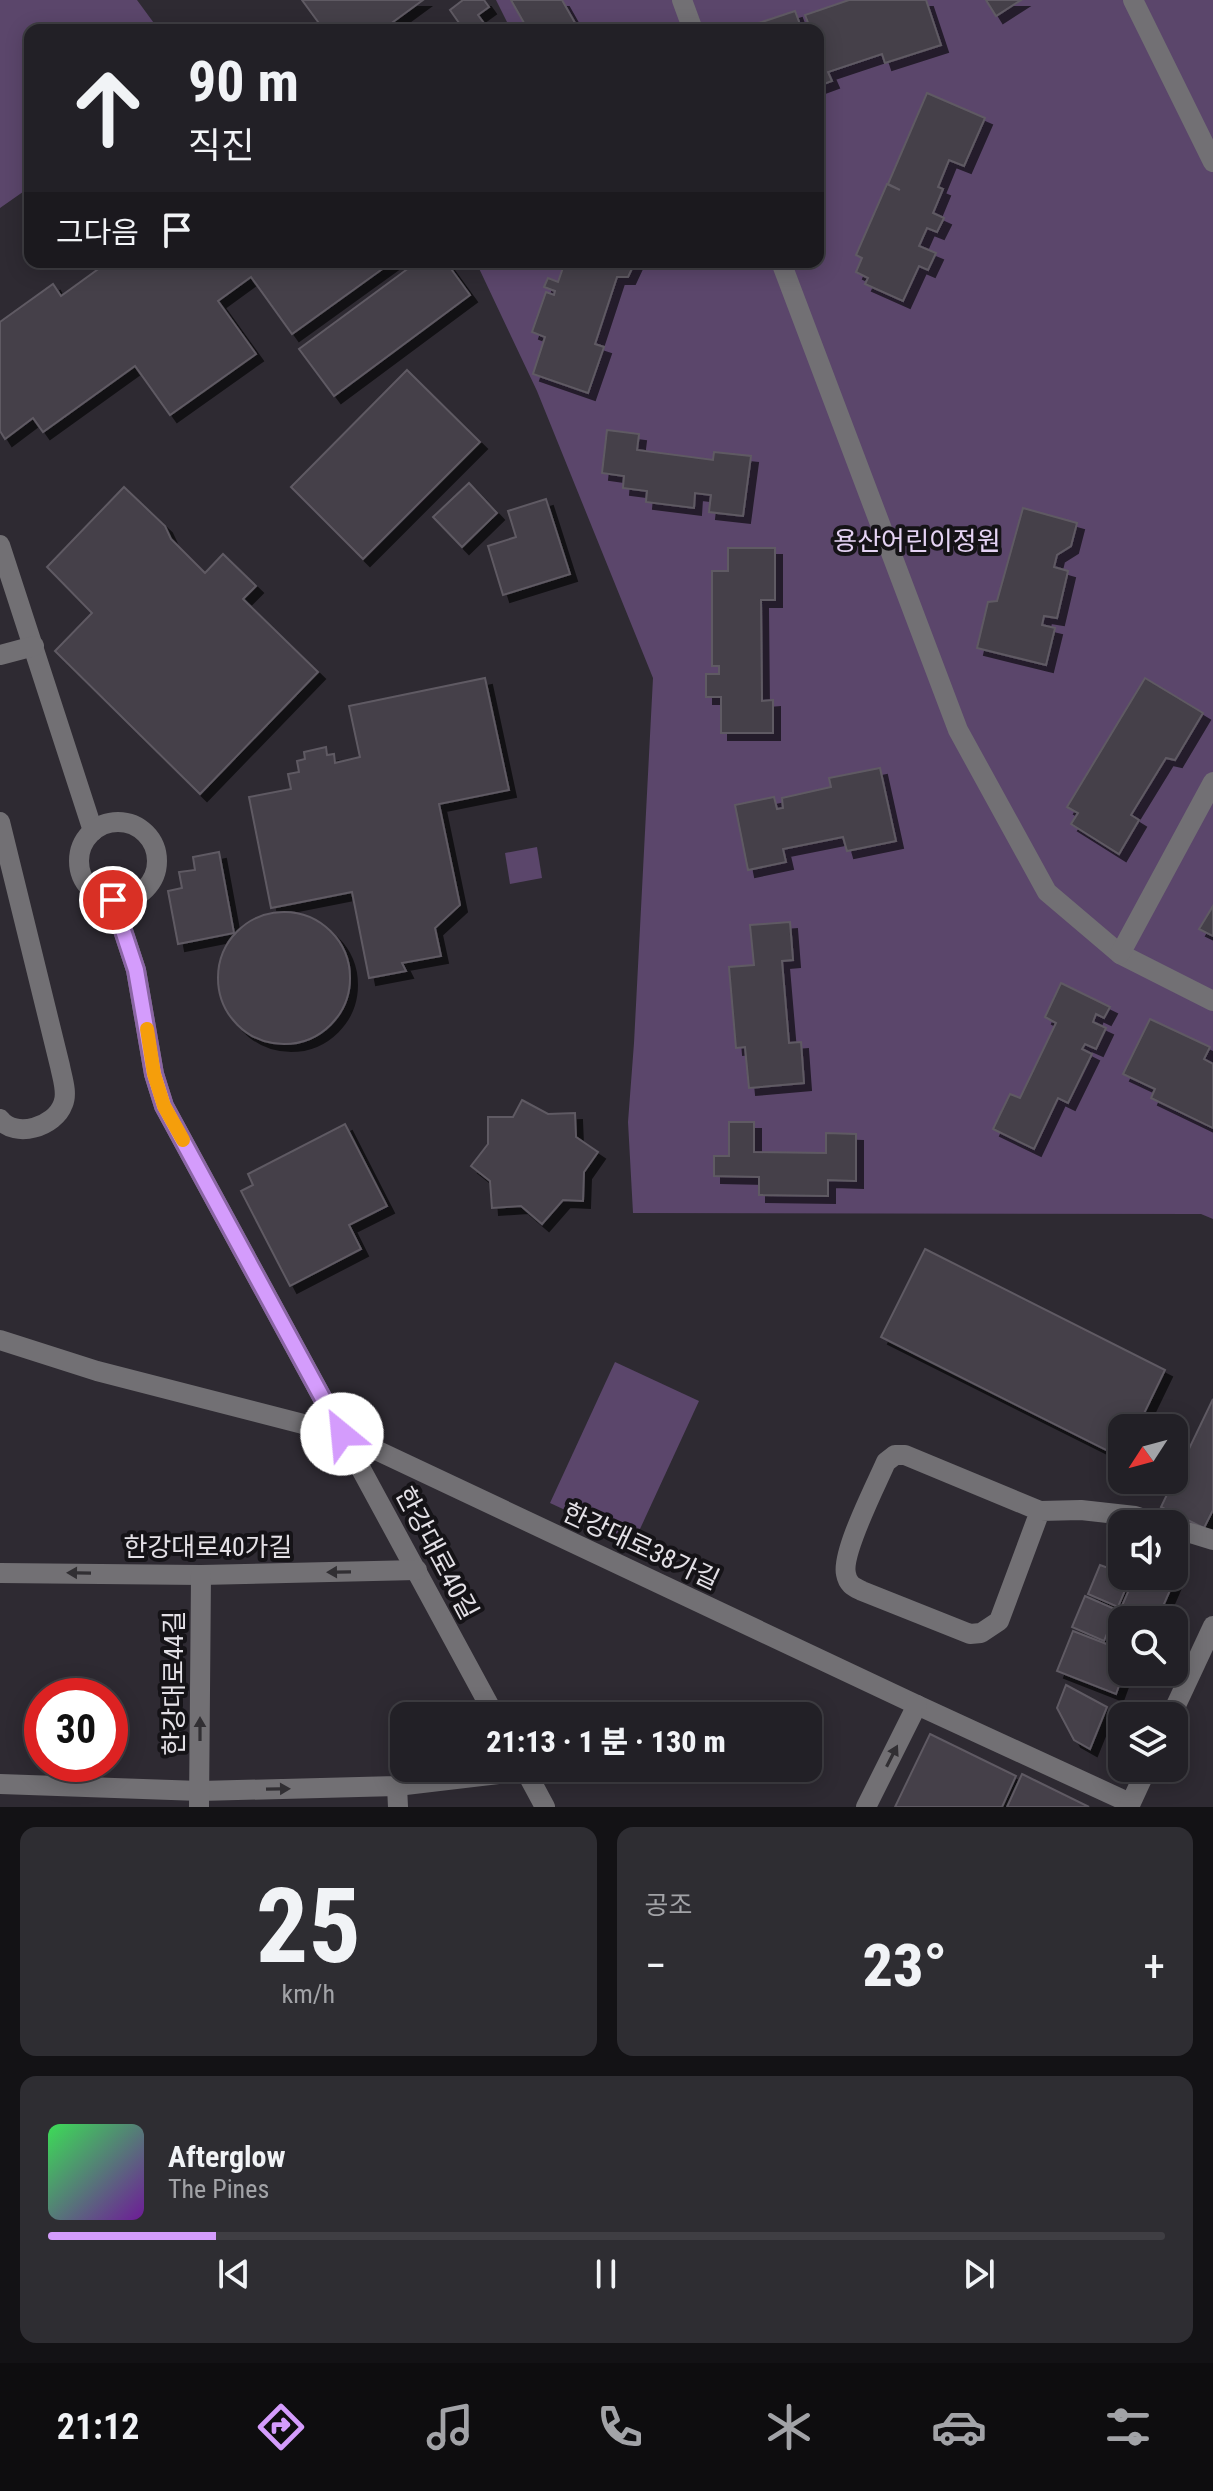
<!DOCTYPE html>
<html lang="ko">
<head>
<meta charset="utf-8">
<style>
  :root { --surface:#222026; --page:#2e2d32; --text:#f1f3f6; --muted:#a2a3a7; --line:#3f3e43; --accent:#d49cfc }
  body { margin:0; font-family:"Roboto Condensed","Noto Sans KR",sans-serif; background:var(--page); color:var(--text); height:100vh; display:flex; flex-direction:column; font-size:30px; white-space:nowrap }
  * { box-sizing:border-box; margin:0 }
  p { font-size:26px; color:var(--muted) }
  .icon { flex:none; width:44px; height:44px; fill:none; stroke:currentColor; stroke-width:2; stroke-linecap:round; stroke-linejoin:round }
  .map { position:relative; height:1807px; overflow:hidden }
  .sheet { display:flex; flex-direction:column; gap:20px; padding:20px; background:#131215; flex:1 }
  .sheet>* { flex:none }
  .guide { position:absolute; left:24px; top:24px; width:800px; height:244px; border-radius:16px; box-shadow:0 4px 20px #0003,0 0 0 2px var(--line); background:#222026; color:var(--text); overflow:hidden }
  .needle { width:52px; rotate:234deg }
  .buttons { position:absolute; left:1108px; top:1414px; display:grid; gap:16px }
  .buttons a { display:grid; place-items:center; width:80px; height:80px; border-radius:16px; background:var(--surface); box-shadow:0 4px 20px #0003,0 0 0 2px var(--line); font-size:40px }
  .speed { position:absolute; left:24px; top:1678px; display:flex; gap:16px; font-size:40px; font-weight:700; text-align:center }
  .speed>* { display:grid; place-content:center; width:104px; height:104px; border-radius:50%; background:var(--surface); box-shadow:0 4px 20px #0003,0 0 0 2px var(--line); line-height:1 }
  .speed .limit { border:12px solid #d22; background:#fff; color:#111 }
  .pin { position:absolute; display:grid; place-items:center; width:68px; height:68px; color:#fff; margin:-34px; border:4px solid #fff; border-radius:50%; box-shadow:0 2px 8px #0007 }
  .me { position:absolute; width:88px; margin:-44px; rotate:332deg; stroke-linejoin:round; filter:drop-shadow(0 0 6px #0008) }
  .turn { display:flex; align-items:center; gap:28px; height:168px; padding:0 32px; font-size:36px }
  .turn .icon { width:104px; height:104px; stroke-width:2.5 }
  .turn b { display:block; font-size:56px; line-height:68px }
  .then { display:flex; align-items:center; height:76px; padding:0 32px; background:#0003; gap:16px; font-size:30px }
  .big { font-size:60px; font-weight:800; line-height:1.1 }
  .sheet .widget { flex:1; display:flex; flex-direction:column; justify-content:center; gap:12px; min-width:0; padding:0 28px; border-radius:16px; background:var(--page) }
  .sheet .dial { align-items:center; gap:0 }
  .dial b { font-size:104px; line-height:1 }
  .song { display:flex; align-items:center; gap:24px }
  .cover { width:96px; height:96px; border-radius:12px; background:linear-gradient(135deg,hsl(130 70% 55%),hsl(280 70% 35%)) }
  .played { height:8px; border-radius:4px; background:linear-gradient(90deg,var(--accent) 15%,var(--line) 15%) }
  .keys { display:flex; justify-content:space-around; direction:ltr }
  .heat { display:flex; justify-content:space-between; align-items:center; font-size:44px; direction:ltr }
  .sheet .tiles { flex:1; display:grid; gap:20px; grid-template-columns:1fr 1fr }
  .widget:last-child { grid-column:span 2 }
  .trip { position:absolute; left:390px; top:1702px; width:432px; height:80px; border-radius:16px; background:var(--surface); box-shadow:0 4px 20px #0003,0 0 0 2px var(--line); font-weight:800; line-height:80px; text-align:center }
  .tabs { display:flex; height:128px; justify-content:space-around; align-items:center; background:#0e0d0f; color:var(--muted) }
  .tabs .icon { width:56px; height:56px }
  .tabs .current { color:var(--accent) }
  .tabs b { font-size:36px; color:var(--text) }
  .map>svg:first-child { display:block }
  .green { fill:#5b466b }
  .building { fill:#443f48; stroke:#5f5a63; stroke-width:2; filter:url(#shadow) }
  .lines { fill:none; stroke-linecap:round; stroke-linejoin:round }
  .minor { stroke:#727074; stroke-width:20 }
  .oneway { fill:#312f33 }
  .route-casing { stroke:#8a65a4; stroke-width:20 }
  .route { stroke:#d49cfc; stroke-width:14 }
  .slow { stroke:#f59e0b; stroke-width:14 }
  .labels { text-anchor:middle; stroke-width:8; stroke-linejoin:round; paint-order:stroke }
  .park-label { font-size:26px; fill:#e5d3f4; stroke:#151317 }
  .street-label { font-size:26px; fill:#e3e0e6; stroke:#151317 }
</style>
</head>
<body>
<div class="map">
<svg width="1213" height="1807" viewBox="0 0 1213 1807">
  <defs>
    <filter id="shadow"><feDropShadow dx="7" dy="7" stdDeviation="0" flood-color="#0009"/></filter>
  </defs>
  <rect width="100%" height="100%" fill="#2e2a32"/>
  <!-- green -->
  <g class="green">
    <path d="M0 0H137L159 30H30V187L0 208Z"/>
    <path d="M496 0H1213V1219L1201 1214 633 1213 628 1122 634 1043 653 678 537 391 476 262H818V30H511Z"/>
    <path d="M537 847 542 878 510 884 505 853Z"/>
    <path d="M615 1362 699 1401 634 1542 550 1503Z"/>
  </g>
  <!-- building -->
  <g class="building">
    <path d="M302 0H423L382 30H324Z"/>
    <path d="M463 0H484L489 7 478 15 489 30H464L450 10Z"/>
    <path d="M511 0H562L579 30H528Z"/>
    <path d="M849 0H926L941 45 885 63 882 54 828 72 832 81 818 86V30H758L756 24 795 11 801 27 809 25 805 15Z"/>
    <path d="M986 0H1021L996 16Z"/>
    <path d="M927 93 985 118 964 166 949 160 938 187 943 189 933 213 944 218 937 232 927 228 919 246 936 253 928 270 919 266 903 301 865 284 868 278 856 272 862 258 856 255 887 184 900 190 888 184Z"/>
    <path d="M108 262H392L292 334 251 277 218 301 256 354 170 415 135 366 43 432 33 418 5 439 0 431V322L53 284 61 296Z"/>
    <path d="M417 262H446L470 295 334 396 299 349Z"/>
    <path d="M565 262H635L628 277H617L595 344 604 347 588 393 533 374 545 337 532 332 546 292 554 295 555 291 544 287 548 278 558 282Z"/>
    <path d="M407 370 480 442 363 559 291 487Z"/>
    <path d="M607 430 639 434 637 450 713 460 714 452 751 456 743 516 709 512 711 495 695 493 694 508 646 502 647 491 623 488 624 476 602 473Z"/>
    <path d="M469 483 497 513 462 547 433 517Z"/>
    <path d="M124 487 165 526 171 539 205 573 223 554 256 586 243 599 318 672 200 794 55 651 92 613 47 567Z"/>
    <path d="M546 499 570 574 503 595 488 546 516 537 508 511Z"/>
    <path d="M1023 508 1077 523 1071 546 1057 555 1054 567 1068 571 1057 618 1044 616 1042 625 1055 628 1046 665 977 648 988 602 997 601Z"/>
    <path d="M728 548H775V600H761L762 701 773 700V733H721V697H706V674H719V666H712V571H728Z"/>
    <path d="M485 678 509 790 439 804 460 905 435 928 441 956 402 963 406 971 369 978 352 892 271 908 249 797 291 789 288 774 299 772 297 761 305 759 304 752 326 747 327 755 334 754 335 763 360 757 349 706Z"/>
    <path d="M1145 678 1203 713 1175 760 1166 758 1131 815 1139 820 1119 854 1071 824 1078 813 1067 807Z"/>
    <path d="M880 768 896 841 847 851 843 837 783 849 786 862 748 870 735 805 774 797 777 809 783 808 782 798 831 787 829 778Z"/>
    <path d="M219 852 234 933 178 944 168 891 182 888 179 872 195 870 193 857Z"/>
    <path d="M1213 906V936L1199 929Z"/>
    <circle cx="284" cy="978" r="66"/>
    <path d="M790 922 793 960 782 961 789 1043 801 1042 804 1083 749 1088 745 1047 736 1048 729 967 754 965 750 925Z"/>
    <path d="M1061 983 1110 1007 1104 1018 1096 1014 1093 1022 1106 1028 1096 1049 1085 1044 1082 1049 1092 1054 1068 1103 1058 1098 1034 1149 993 1129 1010 1094 1020 1098 1056 1023 1045 1017Z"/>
    <path d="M1150 1019 1210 1047 1204 1059 1213 1064V1128L1151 1098 1155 1089 1123 1074Z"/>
    <path d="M522 1100 548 1114 575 1113 576 1137 598 1152 584 1172 583 1201 563 1200 542 1224 521 1206 492 1208 490 1181 471 1166 488 1144V1117H513Z"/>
    <path d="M729 1122H754V1152L826 1153V1133L856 1134V1181L828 1180V1196L759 1195V1177L714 1176V1156H729Z"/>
    <path d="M345 1124 387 1206 349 1225 361 1249 290 1286 241 1191 253 1185 248 1174Z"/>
    <path d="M925 1249 1165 1370 1137 1428H1122V1458L881 1337Z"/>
    <path d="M1213 1399V1510L1204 1528 1161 1507Z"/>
    <path d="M1118 1553 1122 1555V1576H1131L1118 1607 1088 1594 1100 1565 1111 1569Z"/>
    <path d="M1174 1571 1178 1572 1157 1620H1122V1646L1107 1640 1135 1576H1174Z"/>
    <path d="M1085 1596 1117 1610 1104 1641 1072 1627Z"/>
    <path d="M1073 1631 1122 1650V1672H1124L1116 1694 1057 1671Z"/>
    <path d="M1066 1685 1107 1707 1090 1749 1074 1740 1057 1708Z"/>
    <path d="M930 1734 1016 1776 1002 1807H895Z"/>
    <path d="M1022 1774 1089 1807H1007Z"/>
  </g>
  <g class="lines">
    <!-- minor -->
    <g class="minor">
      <path d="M682 0 693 30"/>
      <path d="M1133 0 1213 162"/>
      <path d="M781 262 958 730 1047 892 1120 954 1213 1001"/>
      <path d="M0 545 93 831"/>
      <path d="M0 655 34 646"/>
      <circle cx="118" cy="861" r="39"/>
      <path d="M0 822 60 1066C62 1077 68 1093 63 1104 55 1127 15 1139 0 1119"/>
      <path d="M113 900 136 970 154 1074 164 1106 495 1716"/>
      <path d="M1120 954 1213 782"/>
      <path d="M0 1340 97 1371 342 1434 917 1705 1130 1803"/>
      <path d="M1040 1511 999 1621 981 1633 970 1634 862 1591C854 1587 848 1585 846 1574 841 1553 876 1485 886 1462L895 1455H905L1040 1511 1081 1510 1135 1516 1160 1524"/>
      <path d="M1174 1528 1213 1540"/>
      <path d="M0 1573 201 1575 417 1570"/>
      <path d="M1171 1716 1213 1626"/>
      <path d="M524 1768 545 1807"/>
      <path d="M0 1784 200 1791 397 1786 525 1771"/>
      <path d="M397 1786 398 1807"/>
      <path d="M199 1807 201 1575"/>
      <path d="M866 1807 917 1705"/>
      <path d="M1129 1807 1147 1768"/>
    </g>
  </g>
  <!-- one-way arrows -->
  <defs><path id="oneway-solid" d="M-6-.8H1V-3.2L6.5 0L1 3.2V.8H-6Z" transform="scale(2)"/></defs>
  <g class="oneway">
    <use href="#oneway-solid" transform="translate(339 1572) rotate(179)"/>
    <use href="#oneway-solid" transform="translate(79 1573) rotate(-179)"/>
    <use href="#oneway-solid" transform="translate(200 1729) rotate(-90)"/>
    <use href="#oneway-solid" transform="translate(892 1756) rotate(-63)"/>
    <use href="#oneway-solid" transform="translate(278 1789) rotate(-1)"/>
  </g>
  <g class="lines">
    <defs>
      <path id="route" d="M113 900 136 970 154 1074 164 1106 342 1434"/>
    </defs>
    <!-- route casing -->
    <use href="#route" class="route-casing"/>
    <!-- route -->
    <use href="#route" class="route"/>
    <!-- slow -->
    <path class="slow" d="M147 1029 154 1074 164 1106 183 1140"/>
  </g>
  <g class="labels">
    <!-- park labels -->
    <g class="park-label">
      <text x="917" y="550">용산어린이정원</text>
    </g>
    <!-- street labels -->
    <g class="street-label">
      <text transform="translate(641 1546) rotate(25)" y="9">한강대로38가길</text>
      <text x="208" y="1556">한강대로40가길</text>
      <text transform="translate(437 1553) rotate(62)" y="9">한강대로40길</text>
      <text transform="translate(174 1683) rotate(-90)" y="9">한강대로44길</text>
    </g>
  </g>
</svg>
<div class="buttons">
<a><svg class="needle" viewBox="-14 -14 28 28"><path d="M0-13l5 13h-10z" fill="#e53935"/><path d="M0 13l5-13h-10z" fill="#a2a3a7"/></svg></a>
<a><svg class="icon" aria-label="sound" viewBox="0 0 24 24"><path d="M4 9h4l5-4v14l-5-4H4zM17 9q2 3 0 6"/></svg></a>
<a><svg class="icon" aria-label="search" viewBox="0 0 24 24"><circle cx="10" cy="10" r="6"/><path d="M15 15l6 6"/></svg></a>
<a><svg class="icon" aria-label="layers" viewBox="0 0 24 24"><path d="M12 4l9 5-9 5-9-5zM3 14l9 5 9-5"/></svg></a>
</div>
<div class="speed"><div class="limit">30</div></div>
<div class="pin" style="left:113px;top:900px;background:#d93025"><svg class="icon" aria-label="arrive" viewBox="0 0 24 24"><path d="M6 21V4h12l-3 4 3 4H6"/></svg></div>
<svg class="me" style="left:342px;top:1434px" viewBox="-20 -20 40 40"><circle r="19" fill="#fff"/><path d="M0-13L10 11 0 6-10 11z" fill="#d49cfc"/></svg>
<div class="trip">21:13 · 1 분 · 130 m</div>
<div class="guide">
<div class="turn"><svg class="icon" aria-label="ahead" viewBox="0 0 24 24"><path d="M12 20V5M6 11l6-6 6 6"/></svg><div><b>90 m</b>직진</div></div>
<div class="then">그다음<svg class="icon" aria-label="arrive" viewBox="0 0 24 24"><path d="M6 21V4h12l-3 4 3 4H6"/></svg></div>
</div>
</div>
<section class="sheet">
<div class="tiles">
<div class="widget dial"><b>25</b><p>km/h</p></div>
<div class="widget"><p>공조</p>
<div class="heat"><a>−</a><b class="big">23°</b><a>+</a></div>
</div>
<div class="widget">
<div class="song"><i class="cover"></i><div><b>Afterglow</b><p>The Pines</p></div></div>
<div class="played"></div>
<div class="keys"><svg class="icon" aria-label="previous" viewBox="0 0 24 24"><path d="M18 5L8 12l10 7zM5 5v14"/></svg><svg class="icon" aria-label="pause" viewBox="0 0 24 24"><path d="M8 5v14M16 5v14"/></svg><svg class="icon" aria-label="next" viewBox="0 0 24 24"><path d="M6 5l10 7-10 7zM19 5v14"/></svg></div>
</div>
</div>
</section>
<nav class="tabs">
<b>21:12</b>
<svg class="icon current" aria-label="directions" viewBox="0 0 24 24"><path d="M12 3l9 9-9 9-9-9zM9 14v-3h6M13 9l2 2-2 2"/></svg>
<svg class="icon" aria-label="music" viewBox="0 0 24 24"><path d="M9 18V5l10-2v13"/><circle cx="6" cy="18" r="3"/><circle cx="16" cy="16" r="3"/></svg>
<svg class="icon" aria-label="phone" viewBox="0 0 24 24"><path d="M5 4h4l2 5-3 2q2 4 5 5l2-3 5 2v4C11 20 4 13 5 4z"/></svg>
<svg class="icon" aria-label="climate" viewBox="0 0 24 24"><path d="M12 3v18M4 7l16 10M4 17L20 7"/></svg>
<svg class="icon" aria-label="car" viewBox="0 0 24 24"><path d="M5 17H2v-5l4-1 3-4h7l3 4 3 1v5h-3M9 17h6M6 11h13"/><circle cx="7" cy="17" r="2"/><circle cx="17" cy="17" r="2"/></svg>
<svg class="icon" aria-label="filters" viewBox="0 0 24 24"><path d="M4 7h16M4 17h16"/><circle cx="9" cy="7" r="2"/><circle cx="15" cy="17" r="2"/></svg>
</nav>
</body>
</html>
